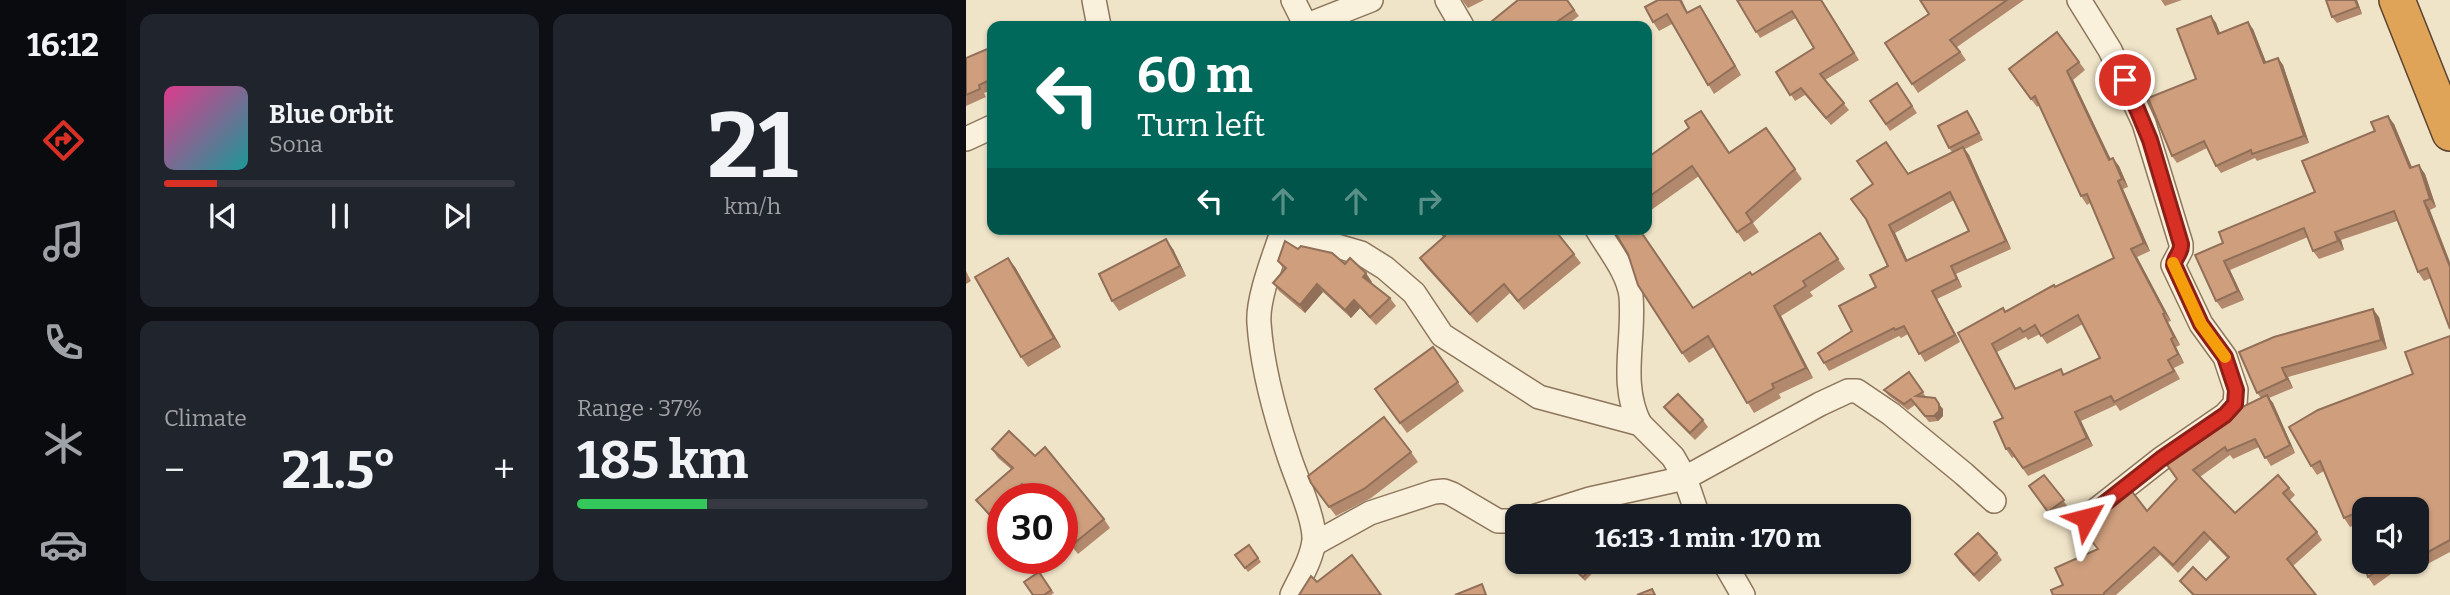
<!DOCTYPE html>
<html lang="en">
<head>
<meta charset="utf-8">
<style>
  :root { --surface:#171b24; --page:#20242c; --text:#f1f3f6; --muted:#9ea1a6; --line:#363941; --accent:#d93025 }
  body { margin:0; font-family:Bitter,serif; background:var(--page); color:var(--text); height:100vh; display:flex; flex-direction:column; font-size:26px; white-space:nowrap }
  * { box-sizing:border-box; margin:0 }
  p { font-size:23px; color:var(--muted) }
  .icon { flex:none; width:38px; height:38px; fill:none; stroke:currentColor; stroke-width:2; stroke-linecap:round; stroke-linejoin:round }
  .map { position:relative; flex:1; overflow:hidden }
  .side { display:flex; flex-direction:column; gap:14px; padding:14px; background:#0d0f14; width:840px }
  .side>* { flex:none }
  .guide { position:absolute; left:21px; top:21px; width:665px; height:214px; border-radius:14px; box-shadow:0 2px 5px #0004; background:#00695c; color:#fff; overflow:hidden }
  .fabs { position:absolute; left:1386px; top:497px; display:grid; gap:14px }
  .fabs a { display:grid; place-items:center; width:77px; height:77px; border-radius:14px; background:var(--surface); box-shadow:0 2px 5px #0004; font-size:35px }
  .speed { position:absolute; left:21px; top:483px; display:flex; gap:14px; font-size:35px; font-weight:700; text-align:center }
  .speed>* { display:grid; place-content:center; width:91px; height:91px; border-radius:50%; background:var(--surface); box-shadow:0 2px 5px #0004; line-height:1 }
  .speed .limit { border:10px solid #d22; background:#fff; color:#111 }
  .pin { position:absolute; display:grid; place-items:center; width:60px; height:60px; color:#fff; margin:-30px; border:4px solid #fff; border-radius:50%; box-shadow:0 2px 7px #0007 }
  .me { position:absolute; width:77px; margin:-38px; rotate:52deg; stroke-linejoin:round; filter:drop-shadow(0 0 5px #0008) }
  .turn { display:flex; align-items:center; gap:24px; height:147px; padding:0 35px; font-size:32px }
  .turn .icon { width:91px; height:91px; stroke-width:2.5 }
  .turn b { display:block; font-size:49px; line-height:60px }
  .lanes { display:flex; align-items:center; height:66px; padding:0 35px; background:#0003; justify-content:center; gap:35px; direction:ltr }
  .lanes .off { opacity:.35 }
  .big { font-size:52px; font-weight:700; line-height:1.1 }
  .side .tile { flex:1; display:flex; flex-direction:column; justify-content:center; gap:10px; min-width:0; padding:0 24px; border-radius:14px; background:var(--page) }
  .side .dial { align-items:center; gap:0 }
  .dial b { font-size:91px; line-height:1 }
  .song { display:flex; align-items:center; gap:21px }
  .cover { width:84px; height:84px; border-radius:10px; background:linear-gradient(135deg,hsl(330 70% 55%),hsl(180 70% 35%)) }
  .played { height:7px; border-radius:4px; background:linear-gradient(90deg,var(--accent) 15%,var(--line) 15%) }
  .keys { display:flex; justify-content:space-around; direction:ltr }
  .heat { display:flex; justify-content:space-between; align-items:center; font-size:38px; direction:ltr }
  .charge { height:10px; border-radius:5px; background:linear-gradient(90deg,#34c759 37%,var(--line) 0) }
  .side .tiles { flex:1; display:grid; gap:14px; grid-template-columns:repeat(2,1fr) }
  .trip { position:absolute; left:539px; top:504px; width:406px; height:70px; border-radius:14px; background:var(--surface); box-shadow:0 2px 5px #0004; font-weight:700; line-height:70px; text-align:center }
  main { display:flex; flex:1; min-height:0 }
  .menu { display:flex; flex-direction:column; width:126px; justify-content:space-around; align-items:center; background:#090b0e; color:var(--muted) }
  .menu .icon { width:49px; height:49px }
  .menu .on { color:var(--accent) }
  .menu b { font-size:32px; color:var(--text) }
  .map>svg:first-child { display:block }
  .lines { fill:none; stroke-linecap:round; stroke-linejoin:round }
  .minor-casing { stroke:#8d765c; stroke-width:26 }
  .highway-casing { stroke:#5b4430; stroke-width:38 }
  .minor { stroke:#faf1dc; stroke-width:23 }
  .highway { stroke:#e0a458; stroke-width:35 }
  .wall { fill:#b2896c; fill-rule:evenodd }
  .shaded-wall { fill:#916f58 }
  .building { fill:#cf9f7d; stroke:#916f58; stroke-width:2; fill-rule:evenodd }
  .route-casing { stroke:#8d1f18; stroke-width:18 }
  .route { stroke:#d93025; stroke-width:12 }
  .slow { stroke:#f59e0b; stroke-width:12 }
</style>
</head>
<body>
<main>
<nav class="menu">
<b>16:12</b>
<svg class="icon on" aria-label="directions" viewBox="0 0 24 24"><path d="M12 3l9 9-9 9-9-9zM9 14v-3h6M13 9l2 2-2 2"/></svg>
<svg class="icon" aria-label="music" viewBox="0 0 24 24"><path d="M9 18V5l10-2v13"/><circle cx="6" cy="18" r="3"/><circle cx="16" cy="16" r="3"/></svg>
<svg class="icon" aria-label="phone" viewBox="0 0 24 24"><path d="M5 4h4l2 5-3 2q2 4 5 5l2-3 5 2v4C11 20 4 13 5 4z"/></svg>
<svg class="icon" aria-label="climate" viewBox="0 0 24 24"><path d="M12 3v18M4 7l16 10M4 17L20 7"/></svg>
<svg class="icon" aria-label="car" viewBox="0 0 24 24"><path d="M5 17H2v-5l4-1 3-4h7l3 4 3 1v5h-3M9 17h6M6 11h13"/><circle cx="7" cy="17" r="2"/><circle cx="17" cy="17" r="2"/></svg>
</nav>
<section class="side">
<div class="tiles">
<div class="tile">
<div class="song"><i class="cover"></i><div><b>Blue Orbit</b><p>Sona</p></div></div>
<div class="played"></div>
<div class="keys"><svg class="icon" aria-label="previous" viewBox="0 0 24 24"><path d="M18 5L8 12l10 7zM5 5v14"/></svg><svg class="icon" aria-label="pause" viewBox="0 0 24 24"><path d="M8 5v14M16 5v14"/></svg><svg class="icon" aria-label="next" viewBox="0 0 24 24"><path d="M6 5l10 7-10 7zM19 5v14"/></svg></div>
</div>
<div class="tile dial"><b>21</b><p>km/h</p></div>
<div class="tile"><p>Climate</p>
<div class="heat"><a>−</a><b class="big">21.5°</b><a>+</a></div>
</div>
<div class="tile"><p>Range · 37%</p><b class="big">185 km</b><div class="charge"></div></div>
</div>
</section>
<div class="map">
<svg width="1484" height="595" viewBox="0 0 1484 595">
  <rect width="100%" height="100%" fill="#f0e4c8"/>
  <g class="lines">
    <defs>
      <g id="minor">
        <path d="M128 0 133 26"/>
        <path d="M327 0 340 26"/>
        <path d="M481 0 496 26"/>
        <path d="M1113 0 1144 50 1178 123 1215 244V250L1207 265 1235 324 1259 357 1270 390 1269 404 1259 415 1195 459 1120 518"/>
        <path d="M339 26 405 0"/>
        <path d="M0 139 26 127"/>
        <path d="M317 229C309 254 291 298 293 323 296 367 308 411 322 453 329 476 349 518 348 540 346 559 334 578 326 595"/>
        <path d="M318 229 336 239 357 242 395 253 419 268 448 293 476 335 573 397 674 424 707 457 719 478 732 516"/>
        <path d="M631 229C643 250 662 272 665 296 669 340 653 383 674 424"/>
        <path d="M570 516 624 499 719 478 854 404 882 391H891L925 414 998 474 1028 501"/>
        <path d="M348 544 404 513 468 492 478 491 486 494 532 521H551"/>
        <path d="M758 562 777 595"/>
      </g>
      <path id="highway" d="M1431 0 1484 133"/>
    </defs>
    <!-- minor casing -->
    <use href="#minor" class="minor-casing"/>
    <!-- highway casing -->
    <use href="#highway" class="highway-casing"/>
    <!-- minor -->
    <use href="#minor" class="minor"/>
    <!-- highway -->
    <use href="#highway" class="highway"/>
  </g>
  <!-- wall -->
  <g class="wall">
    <path d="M496 0H518L502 8Z"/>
    <path d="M601 0 613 16 599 26H520Z"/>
    <path d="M692 0H716L722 13 740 15 775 75 748 94 706 24 693 31 687 22Z"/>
    <path d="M771 0H856L893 60 859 80 883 110 865 125 839 95 829 101 810 72 848 48 830 18 794 38Z"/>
    <path d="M954 0H1058L991 47 1000 60 952 93 919 43 963 14Z"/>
    <path d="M1195 0H1216L1199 6Z"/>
    <path d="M1391 0 1396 14 1371 23 1366 17Z"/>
    <path d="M1245 16 1250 23 1254 33 1287 29 1300 62 1312 58 1317 65 1343 143 1291 161 1289 158 1255 173 1250 166 1241 148 1211 163 1206 156 1230 79Z"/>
    <path d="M1091 32 1119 70 1107 80 1144 159 1153 166 1162 187 1157 189 1184 251 1171 257 1205 321 1202 322 1214 345 1210 347 1218 363 1208 368 1214 379 1154 411 1150 405 1115 421 1127 446 1062 476 1048 457 1046 458 1040 449 1037 418 992 333 1039 312 1148 258 1124 203 1121 205 1115 196 1073 105 1071 107 1043 69ZM1117 324 1134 358 1098 374 1095 369 1050 388 1031 352 1060 337 1062 340 1074 334 1081 344Z"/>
    <path d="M26 47V90L18 93 20 97 0 106V58Z"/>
    <path d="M931 83 951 113 924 131 904 101Z"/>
    <path d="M1001 111 1017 140 999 149 1003 155 1045 249 990 274 996 287 971 299 994 342 959 362 942 334 935 338 933 336 863 371 858 363 886 331 922 266 907 184 942 174 986 152 983 148ZM988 200 1003 231 941 260 929 233Z"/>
    <path d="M1428 124 1446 168 1459 174 1470 207 1464 210 1465 278 1458 281 1452 272 1431 221 1375 240 1378 250 1353 259 1347 251 1342 237 1264 270 1278 300 1256 309 1250 301 1257 243 1349 192Z"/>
    <path d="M800 128 836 179 787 223 793 232 778 242 733 176 681 213V158L763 153Z"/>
    <path d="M470 229H590L589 230 615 263 558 310 544 293 511 323 460 267 454 258 477 237Z"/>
    <path d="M854 233 879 269 844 292 847 296 815 316 847 378 813 394 815 398 788 413 748 347 723 363 716 353 662 254 727 308 786 275Z"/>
    <path d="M207 249 220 276 153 311 146 301Z"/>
    <path d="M332 249 379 264 406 282 405 283 424 298 430 306 410 325 394 308 385 318 357 292 339 313 313 291 307 283 318 270 312 261Z"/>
    <path d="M49 267 95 347 62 367 55 357Z"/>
    <path d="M0 271 5 281 0 284Z"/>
    <path d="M1413 317 1421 349 1322 377 1327 388 1303 398 1307 403 1329 453 1305 466 1293 447 1267 459 1264 455 1234 477 1269 513 1323 488 1329 495 1323 501 1351 532 1356 540 1327 566 1350 595H1226L1214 581 1240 580 1261 558 1244 540 1212 573 1194 555 1150 595H1087L1131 549 1181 511 1211 479 1295 398 1291 393 1273 352Z"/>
    <path d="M1484 336V552L1454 568 1450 562H1451V509H1398V521L1384 527 1378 518 1358 471 1351 475 1345 466 1447 374Z"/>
    <path d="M467 347 498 391 441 433 409 389Z"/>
    <path d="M943 372 960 397 977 409V416L972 421 963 422 949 405 942 410 922 395 918 390Z"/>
    <path d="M698 407 737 420 742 427 729 440 703 414Z"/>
    <path d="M26 449 138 519 144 528 112 554 96 534V499H67L63 493 56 499H37V516L29 523 10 500 45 469 32 458Z"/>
    <path d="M445 452 452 462 405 498 370 516 345 483Z"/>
    <path d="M1078 475 1102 507 1087 518 1063 486Z"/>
    <path d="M283 545 295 562 282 572 269 555Z"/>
    <path d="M1031 553 1036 560 1013 582 993 561 989 554Z"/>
    <path d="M604 562H637L619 581 605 567 603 564Z"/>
    <path d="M1398 562H1442L1408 586 1402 577Z"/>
    <path d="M73 572 88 593 85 595H67Z"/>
  </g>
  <!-- shaded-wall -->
  <g class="shaded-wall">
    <path d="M1389 0H1391L1396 14 1392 7Z"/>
    <path d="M734 6 740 15 775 75 769 66Z"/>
    <path d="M1245 16 1250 23 1257 41 1252 34Z"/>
    <path d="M1282 22 1287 29 1303 70 1298 63Z"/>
    <path d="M1312 58 1317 65 1343 143 1338 136Z"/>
    <path d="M1101 71 1107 80 1149 168 1143 160Z"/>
    <path d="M1001 111 1006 118 1017 140 1013 133Z"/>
    <path d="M1422 116 1428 124 1450 177 1444 168Z"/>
    <path d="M997 147 1003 155 1045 249 1040 241Z"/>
    <path d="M1147 158 1153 166 1162 187 1156 179Z"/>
    <path d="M1453 165 1459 174 1470 207 1464 199Z"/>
    <path d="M1152 181 1157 189 1184 251 1178 243Z"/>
    <path d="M1458 201 1464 210 1484 262V268Z"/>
    <path d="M923 225 929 233 945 268 940 261Z"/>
    <path d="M1369 232 1375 240 1378 250 1372 241Z"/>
    <path d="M200 239 207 249 220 276 214 266Z"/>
    <path d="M1165 249 1171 257 1205 321 1199 313Z"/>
    <path d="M42 258 49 267 95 347 88 338Z"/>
    <path d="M1258 261 1264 270 1278 300 1272 291Z"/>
    <path d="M985 266 990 274 996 287 991 279Z"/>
    <path d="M400 273 406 282 403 285 397 277Z"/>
    <path d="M351 284 357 292 339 313 334 305Z"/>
    <path d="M966 291 971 299 994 342 989 335Z"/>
    <path d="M388 300 394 308 385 318 379 310Z"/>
    <path d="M808 306 815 316 847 378 840 368Z"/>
    <path d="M1407 309 1413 317 1421 349 1415 340Z"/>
    <path d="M1197 314 1202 322 1214 345 1208 337Z"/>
    <path d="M1205 339 1210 347 1218 363 1212 354Z"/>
    <path d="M1026 344 1031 352 1054 397 1049 389Z"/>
    <path d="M1316 368 1322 377 1327 388 1321 379Z"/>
    <path d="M1301 395 1307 403 1329 453 1324 445Z"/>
    <path d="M973 404 977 409V416L972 421 968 416Z"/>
    <path d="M1109 412 1115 421 1127 446 1121 438Z"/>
  </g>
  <!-- building -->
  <g class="building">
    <path d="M552 0H601L608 10 592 21 595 26H520Z"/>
    <path d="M692 0H714L721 13 734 6 769 66 742 85 701 14 687 22 679 7Z"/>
    <path d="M771 0H855L888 53 854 74 878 103 860 118 835 88 824 95 810 72 848 48 826 11 790 32Z"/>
    <path d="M954 0H1041L984 40 994 52 946 84 919 43 963 14Z"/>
    <path d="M1360 0H1389L1392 7 1366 17Z"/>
    <path d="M1245 16 1252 34 1282 22 1298 63 1312 58 1338 136 1286 154 1285 150 1250 166 1238 141 1206 156 1182 98 1230 79 1211 29Z"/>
    <path d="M1091 32 1113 62 1101 71 1143 160 1147 158 1156 179 1152 181 1178 243 1165 249 1199 313 1197 314 1208 337 1205 339 1212 354 1202 360 1208 371 1148 402 1145 396 1109 412 1121 438 1057 468 1043 448 1040 449 1028 422 1037 418 992 333 1037 308 1039 312 1088 285 1089 287 1148 258 1121 194 1115 196 1069 96 1065 99 1043 69ZM1112 315 1134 358 1097 375 1095 369 1049 389 1026 344 1054 328 1057 332 1069 325 1075 336Z"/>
    <path d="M26 47V79L13 85 14 89 0 95V58Z"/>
    <path d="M931 83 946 106 920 124 904 101Z"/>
    <path d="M735 111 763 153 800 128 829 169 780 213 786 222 771 232 726 166 681 198V158L723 128 719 121Z"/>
    <path d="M1001 111 1013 133 983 148 972 126Z"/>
    <path d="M1422 116 1444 168 1453 165 1464 199 1458 201 1484 267V329L1461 268 1452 272 1428 211 1369 232 1372 241 1347 251 1338 228 1258 261 1272 291 1250 301 1229 255 1257 243 1253 232 1349 192 1336 161 1409 131 1405 122Z"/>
    <path d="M920 142 942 174 997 147 1040 241 985 266 991 279 966 291 989 335 953 354 938 326 929 330 928 328 858 363 852 353 886 331 873 306 910 287 904 275 922 266 900 219 885 199 907 184 891 161ZM984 192 1003 231 940 261 923 225Z"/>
    <path d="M472 229H588L608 254 552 301 538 284 504 314 454 258 479 236Z"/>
    <path d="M647 229H673L727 308 784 272 786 275 854 233 872 259 837 281 840 286 808 306 840 368 806 384 808 388 781 403 742 336 716 353 672 285 662 254Z"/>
    <path d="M200 239 214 266 146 301 133 274Z"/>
    <path d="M319 241 332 249 335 246 366 253 379 264 384 258 400 273 397 277 424 298 404 317 388 300 379 310 351 284 334 305 307 283 320 268 312 261Z"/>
    <path d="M42 258 88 338 55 357 9 277Z"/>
    <path d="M1407 309 1415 340 1316 368 1321 379 1291 393 1273 352 1308 337Z"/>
    <path d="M1484 336V540L1451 558V509H1420L1416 502 1378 518 1354 461 1345 466 1323 427 1352 410 1447 374 1439 352Z"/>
    <path d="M467 347 492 382 434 423 409 389Z"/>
    <path d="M943 372 957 392 950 396 969 398 973 404V411L968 416H959L945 399 938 404 918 390Z"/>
    <path d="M712 394 737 420 724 433 698 407Z"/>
    <path d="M1301 395 1324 445 1299 458 1289 439 1261 451 1259 447 1227 470 1269 513 1312 475 1323 488 1317 493 1351 532 1321 559 1350 595H1228L1214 581 1227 567 1240 580 1263 557 1238 532 1207 565 1188 547 1138 593V595H1087L1085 590 1097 585 1089 568 1132 549 1112 524 1123 521 1164 489 1181 511 1211 479 1199 462 1261 419 1270 410Z"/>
    <path d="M418 417 445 452 398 489 363 507 345 483 342 476Z"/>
    <path d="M43 431 69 456 79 447 138 519 106 545 96 533V499H68L56 484 40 499H37V502L23 514 10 500 47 468 26 449Z"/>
    <path d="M1078 475 1098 500 1082 512 1063 486Z"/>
    <path d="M1012 533 1031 553 1008 575 989 554Z"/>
    <path d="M283 545 292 558 279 568 269 555Z"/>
    <path d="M1398 551V562H1424L1402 577 1394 554Z"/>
    <path d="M386 555 415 595H333L345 576 351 582Z"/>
    <path d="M604 562H632L617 577 603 564Z"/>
    <path d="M73 572 85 590 78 595H67L58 582Z"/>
    <path d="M516 584 520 595H489Z"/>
    <path d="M686 589 689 595H671Z"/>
  </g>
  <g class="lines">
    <defs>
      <path id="route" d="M1120 518 1195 459 1259 415 1269 404 1270 390 1259 357 1235 324 1208 265C1208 257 1216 253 1215 244L1184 140 1159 80"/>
    </defs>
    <!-- route casing -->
    <use href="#route" class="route-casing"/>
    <!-- route -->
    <use href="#route" class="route"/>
    <!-- slow -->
    <path class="slow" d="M1207 263 1235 324 1259 357"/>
  </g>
</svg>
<div class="fabs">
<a><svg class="icon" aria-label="sound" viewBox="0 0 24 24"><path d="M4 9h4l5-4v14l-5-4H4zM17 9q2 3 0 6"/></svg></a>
</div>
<div class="speed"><div class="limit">30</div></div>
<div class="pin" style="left:1159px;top:80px;background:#d93025"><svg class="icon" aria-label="arrive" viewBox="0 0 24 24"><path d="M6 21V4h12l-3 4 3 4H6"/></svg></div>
<svg class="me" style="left:1120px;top:518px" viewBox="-20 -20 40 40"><path d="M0-17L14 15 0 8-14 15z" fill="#d93025" stroke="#fff" stroke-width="4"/></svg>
<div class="trip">16:13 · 1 min · 170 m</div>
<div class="guide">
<div class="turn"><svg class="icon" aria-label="left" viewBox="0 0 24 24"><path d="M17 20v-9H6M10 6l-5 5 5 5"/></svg><div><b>60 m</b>Turn left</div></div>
<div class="lanes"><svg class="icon" aria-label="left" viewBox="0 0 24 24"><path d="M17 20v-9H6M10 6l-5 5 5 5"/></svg><svg class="icon off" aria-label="ahead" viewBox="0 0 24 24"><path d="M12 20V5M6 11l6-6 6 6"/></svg><svg class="icon off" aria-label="ahead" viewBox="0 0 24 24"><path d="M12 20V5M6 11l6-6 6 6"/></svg><svg class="icon off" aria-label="right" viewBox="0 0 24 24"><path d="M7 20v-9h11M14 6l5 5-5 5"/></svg></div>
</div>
</div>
</main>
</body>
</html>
